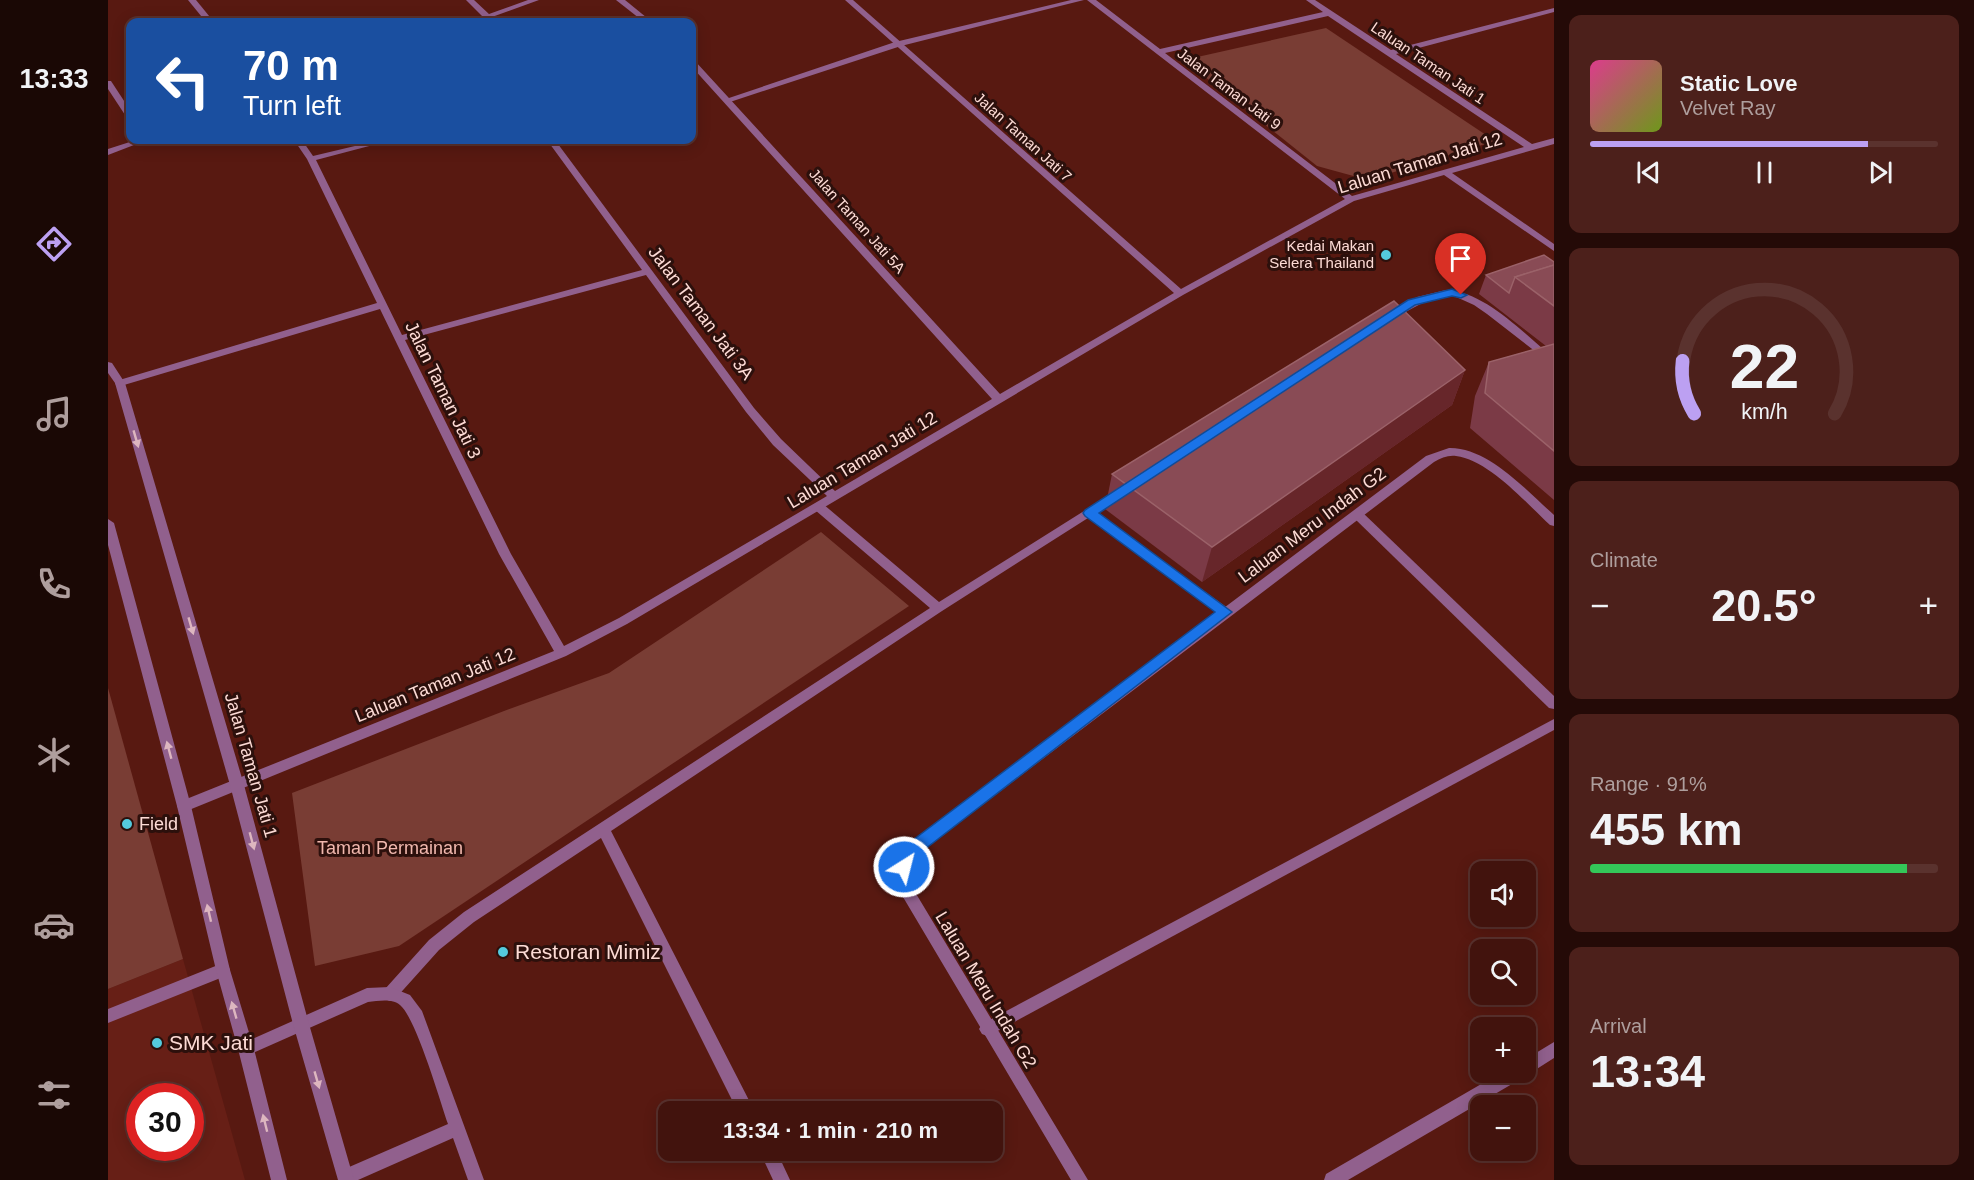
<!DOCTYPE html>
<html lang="en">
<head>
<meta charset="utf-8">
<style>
  :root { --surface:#42130d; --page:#4c201b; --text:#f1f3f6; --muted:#ae9e9d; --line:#5a322e; --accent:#bca0f2 }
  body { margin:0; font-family:Helvetica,sans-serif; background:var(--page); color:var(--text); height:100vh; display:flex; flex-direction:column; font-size:22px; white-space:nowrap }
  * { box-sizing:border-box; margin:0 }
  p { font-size:20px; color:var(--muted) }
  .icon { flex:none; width:33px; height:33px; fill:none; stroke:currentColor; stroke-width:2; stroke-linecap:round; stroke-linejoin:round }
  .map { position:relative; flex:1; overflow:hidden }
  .panel { display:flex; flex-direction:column; gap:15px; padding:15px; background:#240a07; width:420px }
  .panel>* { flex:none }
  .banner { position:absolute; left:18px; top:18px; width:570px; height:126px; border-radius:12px; box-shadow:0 3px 15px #0003,0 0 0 2px var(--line); background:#1a4fa0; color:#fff; overflow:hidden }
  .controls { position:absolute; left:1362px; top:861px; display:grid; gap:12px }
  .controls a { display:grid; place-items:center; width:66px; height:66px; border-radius:12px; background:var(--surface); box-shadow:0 3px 15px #0003,0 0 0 2px var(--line); font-size:30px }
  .speed { position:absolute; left:18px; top:1083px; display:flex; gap:12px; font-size:30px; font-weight:700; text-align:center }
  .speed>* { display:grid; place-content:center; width:78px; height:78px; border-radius:50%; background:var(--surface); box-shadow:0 3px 15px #0003,0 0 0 2px var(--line); line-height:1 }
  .speed .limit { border:9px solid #d22; background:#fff; color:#111 }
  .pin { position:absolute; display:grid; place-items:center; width:51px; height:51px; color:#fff; margin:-62px -26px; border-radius:50% 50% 50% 0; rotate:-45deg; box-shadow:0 0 6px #0007 }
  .pin .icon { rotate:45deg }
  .me { position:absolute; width:66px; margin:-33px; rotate:36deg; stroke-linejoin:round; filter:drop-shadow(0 0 4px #0008) }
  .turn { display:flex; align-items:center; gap:21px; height:126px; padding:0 18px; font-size:27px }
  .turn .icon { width:78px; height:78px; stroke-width:2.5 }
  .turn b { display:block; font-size:42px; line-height:51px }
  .big { font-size:45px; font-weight:700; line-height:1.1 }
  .panel .card { flex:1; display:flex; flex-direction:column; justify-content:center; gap:9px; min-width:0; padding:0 21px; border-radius:12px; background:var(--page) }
  .panel .dial { align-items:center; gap:0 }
  .dial svg { height:156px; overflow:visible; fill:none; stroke:var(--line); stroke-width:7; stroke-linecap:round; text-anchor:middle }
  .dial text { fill:var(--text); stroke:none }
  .song { display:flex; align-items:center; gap:18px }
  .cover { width:72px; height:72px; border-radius:9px; background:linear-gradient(135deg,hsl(330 70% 55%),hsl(80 70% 35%)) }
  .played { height:6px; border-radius:3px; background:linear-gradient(90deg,var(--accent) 80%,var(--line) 80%) }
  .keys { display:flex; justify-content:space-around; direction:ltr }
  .heat { display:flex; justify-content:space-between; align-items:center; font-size:33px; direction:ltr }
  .charge { height:9px; border-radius:4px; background:linear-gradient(90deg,#34c759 91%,var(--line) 0) }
  .trip { position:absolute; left:550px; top:1101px; width:345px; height:60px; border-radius:12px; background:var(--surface); box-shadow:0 3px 15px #0003,0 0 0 2px var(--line); font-weight:700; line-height:60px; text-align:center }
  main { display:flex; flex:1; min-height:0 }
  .dock { display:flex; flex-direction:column; width:108px; justify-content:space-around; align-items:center; background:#1a0805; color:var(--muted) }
  .dock .icon { width:42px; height:42px }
  .dock .selected { color:var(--accent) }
  .dock b { font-size:27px; color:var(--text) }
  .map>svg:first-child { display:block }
  .built { fill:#671f16; fill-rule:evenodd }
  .green { fill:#793d34 }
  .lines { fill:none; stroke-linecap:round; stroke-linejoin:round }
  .service { fill:#91608d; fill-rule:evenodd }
  .minor { fill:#91608d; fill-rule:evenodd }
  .tertiary { fill:#91608d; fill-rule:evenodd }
  .wall { fill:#7b3a46 }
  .shaded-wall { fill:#67262a }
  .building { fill:#894b55; stroke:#9b6269; stroke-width:1.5 }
  .oneway { fill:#ddb6bf }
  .route { fill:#1a73e8; stroke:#114b97; stroke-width:1.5 }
  .poi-dot { fill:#54cadd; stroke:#2c100c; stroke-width:2 }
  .labels { text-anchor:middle; stroke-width:6; stroke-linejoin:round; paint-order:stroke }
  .far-street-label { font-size:15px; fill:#fddbd5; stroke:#2c100c }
  .far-poi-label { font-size:15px; fill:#fddbd5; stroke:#2c100c; text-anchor:end }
  .street-label { font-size:18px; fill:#fddbd5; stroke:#2c100c }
  .poi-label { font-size:18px; fill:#fddbd5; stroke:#2c100c; text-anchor:start }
  .park-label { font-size:18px; fill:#f1b8ae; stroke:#2c100c }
  .near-poi-label { font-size:21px; fill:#fddbd5; stroke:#2c100c; text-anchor:start }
</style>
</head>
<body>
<main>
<nav class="dock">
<b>13:33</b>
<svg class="icon selected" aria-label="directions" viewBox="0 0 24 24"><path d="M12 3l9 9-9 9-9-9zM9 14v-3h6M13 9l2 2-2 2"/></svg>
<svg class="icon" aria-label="music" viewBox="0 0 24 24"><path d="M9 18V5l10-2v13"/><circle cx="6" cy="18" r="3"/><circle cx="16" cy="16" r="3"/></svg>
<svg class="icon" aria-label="phone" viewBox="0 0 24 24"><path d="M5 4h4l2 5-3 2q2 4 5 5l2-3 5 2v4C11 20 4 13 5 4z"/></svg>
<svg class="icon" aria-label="climate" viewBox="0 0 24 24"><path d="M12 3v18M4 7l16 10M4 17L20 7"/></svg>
<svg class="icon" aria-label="car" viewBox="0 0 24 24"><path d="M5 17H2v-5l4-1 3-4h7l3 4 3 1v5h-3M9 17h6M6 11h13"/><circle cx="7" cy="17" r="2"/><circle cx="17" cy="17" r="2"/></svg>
<svg class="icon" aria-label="filters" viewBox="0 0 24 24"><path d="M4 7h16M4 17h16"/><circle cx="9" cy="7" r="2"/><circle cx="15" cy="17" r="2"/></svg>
</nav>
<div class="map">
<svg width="1446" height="1180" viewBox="0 0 1446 1180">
  <rect width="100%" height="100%" fill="#581911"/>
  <!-- built -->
  <path class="built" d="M75 959 137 1180H0V989ZM32 1096H82V1148H32Z"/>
  <!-- green -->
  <g class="green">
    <path d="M1218 28 1387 141 1260 180 1209 166 1076 60Z"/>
    <path d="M713 532 801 606 291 946 207 966 184 793 396 711 501 673Z"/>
    <path d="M0 688 75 959 0 989Z"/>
  </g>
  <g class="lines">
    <!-- service -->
    <g class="service">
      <path d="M963 0H976L793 46 622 102 615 100 787 42Z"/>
      <path d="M0 81H3L22 110V118H19L0 89Z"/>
      <path d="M1338 290C1377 291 1417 335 1446 358V366L1379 314 1366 305 1346 296 1324 298 1286 318 1282 319 1277 316 1309 297Z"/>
      <path d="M1011 489 1015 490 1017 493 1015 496 988 513 1121 609 1123 612 1121 615H1113L980 518 834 611 503 831 647 1112H630L493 838 366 922 331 950 287 999 282 1001 277 999 274 994 277 989 321 940 356 912 822 608 707 510 705 507 707 504H715L831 602Z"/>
      <path d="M1250 511 1254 512 1446 696V709L1441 708 1246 518 1244 515 1246 512Z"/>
      <path d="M1446 719V730L884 1034 879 1036 874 1034 871 1029 874 1024Z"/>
      <path d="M115 963 120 965 122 970 120 975 0 1023V1009Z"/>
      <path d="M651 1150H668L682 1180H665Z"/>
    </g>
    <!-- minor -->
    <g class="minor">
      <path d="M80 0H88L106 22H98Z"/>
      <path d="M358 0H366L381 14 420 0H431L370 22H360L374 16Z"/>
      <path d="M508 0H517L544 22H536Z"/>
      <path d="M737 0H745L1073 289 1237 199 979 0H988L1052 49 1215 12 1198 0H1207L1283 50 1446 8V12L1288 54 1424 144 1446 138V144L1344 173 1446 244V251L1336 175 1246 201 1075 295 519 624 458 656 81 810 76 812 71 810 69 806 71 802 446 651 391 554 272 309 16 385H8L7 383 8 381 269 303 199 159 186 140H194L205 156 272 140H284L208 160 294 335 534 270 439 140H447L646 408 673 439 727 491 884 399 584 67V61H587L892 394 1066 293ZM1220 16 1416 147 1244 196 1057 53ZM538 275 638 412 665 445 719 496 511 618 456 646 403 554 297 340Z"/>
      <path d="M28 140H39L0 155V149Z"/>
      <path d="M1341 448C1380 447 1419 491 1446 515V526L1442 525C1418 503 1381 460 1348 456 1340 455 1333 458 1326 462L812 852 803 868 807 892 980 1180H963L795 897 789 867 802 844 1318 456Z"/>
      <path d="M282 987 302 995 314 1011 376 1180H360L345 1138 250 1180H231L230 1177 232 1171 340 1124C332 1101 308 1018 292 1005 284 998 270 1001 260 1002L138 1056 133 1054 130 1049 133 1044 259 988Z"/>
      <path d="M1446 1042V1058L1424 1072 1417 1074 1416 1077 1240 1180H1216L1218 1174 1394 1072H1418V1059Z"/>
    </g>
    <!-- tertiary -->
    <g class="tertiary">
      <path d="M0 362 4 363 17 383 136 785 201 1024 246 1180H230L185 1024 122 785 7 383 0 373Z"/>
      <path d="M0 519 6 523 83 806 122 970 146 1049 179 1180H163L130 1049 108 970 69 806 0 545Z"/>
    </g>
  </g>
  <!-- wall -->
  <g class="wall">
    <path d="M1446 262V500L1362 428 1367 396 1381 362 1438 346 1371 294 1378 275Z"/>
    <path d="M1357 370 1344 405 1094 582 997 509 1004 474Z"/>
  </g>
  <!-- shaded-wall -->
  <path class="shaded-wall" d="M1357 370 1344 405 1094 582 1104 547Z"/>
  <!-- building -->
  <g class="building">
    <path d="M1436 255 1446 262V265L1407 277 1401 293 1378 275Z"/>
    <path d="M1446 265V306L1407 277Z"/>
    <path d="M1286 301 1357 370 1104 547 1004 474Z"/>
    <path d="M1446 344V451L1377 393 1381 362Z"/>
  </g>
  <!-- one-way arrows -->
  <defs><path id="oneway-solid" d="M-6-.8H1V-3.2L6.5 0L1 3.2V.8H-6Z" transform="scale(1.5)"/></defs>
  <g class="oneway">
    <use href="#oneway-solid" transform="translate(28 439) rotate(74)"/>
    <use href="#oneway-solid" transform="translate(83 626) rotate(74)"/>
    <use href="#oneway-solid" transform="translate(61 750) rotate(-105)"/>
    <use href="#oneway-solid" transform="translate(144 841) rotate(75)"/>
    <use href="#oneway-solid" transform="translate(101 913) rotate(-103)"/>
    <use href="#oneway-solid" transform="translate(126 1010) rotate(-106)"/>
    <use href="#oneway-solid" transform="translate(209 1080) rotate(74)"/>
    <use href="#oneway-solid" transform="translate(157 1123) rotate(-104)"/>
  </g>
  <!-- route -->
  <path class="route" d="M1344 289 1359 295 1353 298 1344 296 1307 305 991 513 1124 612 812 853 801 872 796 874 790 872 788 867 801 843 1107 612 977 516 975 513 977 510 1300 300Z"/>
  <!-- markers -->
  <g class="poi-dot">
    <circle cx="1278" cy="255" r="6"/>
    <circle cx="19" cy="824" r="6"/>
    <circle cx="395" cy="952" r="6"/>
    <circle cx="49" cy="1043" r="6"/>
  </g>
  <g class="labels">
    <!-- far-street labels -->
    <g class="far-street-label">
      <text transform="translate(1320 63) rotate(34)" y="5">Laluan Taman Jati 1</text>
      <text transform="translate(1121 89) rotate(37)" y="5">Jalan Taman Jati 9</text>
      <text transform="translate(915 137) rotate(42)" y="5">Jalan Taman Jati 7</text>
      <text transform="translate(749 221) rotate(48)" y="5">Jalan Taman Jati 5A</text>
    </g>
    <!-- far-poi labels -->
    <g class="far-poi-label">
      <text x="1266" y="251">Kedai Makan<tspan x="1266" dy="17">Selera Thailand</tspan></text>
    </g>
    <!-- street labels -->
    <g class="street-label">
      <text transform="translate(1312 163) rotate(-17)" y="6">Laluan Taman Jati 12</text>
      <text transform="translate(593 313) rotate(53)" y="6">Jalan Taman Jati 3A</text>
      <text transform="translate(335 390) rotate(64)" y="6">Jalan Taman Jati 3</text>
      <text transform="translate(754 460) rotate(-31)" y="6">Laluan Taman Jati 12</text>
      <text transform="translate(1204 525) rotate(-37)" y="6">Laluan Meru Indah G2</text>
      <text transform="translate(327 685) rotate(-22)" y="6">Laluan Taman Jati 12</text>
      <text transform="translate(143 765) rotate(74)" y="6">Jalan Taman Jati 1</text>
      <text transform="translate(878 990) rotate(59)" y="6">Laluan Meru Indah G2</text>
    </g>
    <!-- poi labels -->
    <g class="poi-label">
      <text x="31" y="830">Field</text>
    </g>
    <!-- park labels -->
    <g class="park-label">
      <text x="282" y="854">Taman Permainan</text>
    </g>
    <!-- near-poi labels -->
    <g class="near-poi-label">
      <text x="407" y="959">Restoran Mimiz</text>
      <text x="61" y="1050">SMK Jati</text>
    </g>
  </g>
</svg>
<div class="controls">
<a><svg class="icon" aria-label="sound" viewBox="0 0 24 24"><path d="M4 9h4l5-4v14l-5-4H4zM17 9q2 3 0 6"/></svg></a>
<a><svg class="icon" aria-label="search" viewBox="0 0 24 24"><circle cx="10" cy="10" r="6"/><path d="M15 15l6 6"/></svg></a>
<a>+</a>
<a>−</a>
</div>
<div class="speed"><div class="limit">30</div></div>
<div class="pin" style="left:1353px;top:295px;background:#d93025"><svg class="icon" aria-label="arrive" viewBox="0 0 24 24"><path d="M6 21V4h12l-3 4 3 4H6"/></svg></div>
<svg class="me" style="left:796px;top:867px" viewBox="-20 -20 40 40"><circle r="17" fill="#1a73e8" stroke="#fff" stroke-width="3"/><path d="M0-11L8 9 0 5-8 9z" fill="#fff"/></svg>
<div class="trip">13:34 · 1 min · 210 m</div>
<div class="banner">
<div class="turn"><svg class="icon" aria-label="left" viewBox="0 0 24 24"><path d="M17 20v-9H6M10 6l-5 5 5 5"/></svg><div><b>70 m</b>Turn left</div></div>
</div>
</div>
<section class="panel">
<div class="card">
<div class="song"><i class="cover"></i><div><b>Static Love</b><p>Velvet Ray</p></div></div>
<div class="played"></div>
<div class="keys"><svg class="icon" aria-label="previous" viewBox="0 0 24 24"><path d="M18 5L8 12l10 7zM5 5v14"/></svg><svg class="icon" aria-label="pause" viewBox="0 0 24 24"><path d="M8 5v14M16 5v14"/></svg><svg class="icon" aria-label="next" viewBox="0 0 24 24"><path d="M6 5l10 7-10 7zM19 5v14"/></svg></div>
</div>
<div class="card dial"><svg viewBox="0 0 100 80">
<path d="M14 69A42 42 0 1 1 86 69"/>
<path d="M14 69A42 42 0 0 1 8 42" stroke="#bca0f2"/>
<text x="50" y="56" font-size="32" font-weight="700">22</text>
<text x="50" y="72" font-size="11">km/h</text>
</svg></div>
<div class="card"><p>Climate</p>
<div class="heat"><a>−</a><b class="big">20.5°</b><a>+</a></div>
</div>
<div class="card"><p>Range · 91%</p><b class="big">455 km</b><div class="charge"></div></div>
<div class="card"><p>Arrival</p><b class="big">13:34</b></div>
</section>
</main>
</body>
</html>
